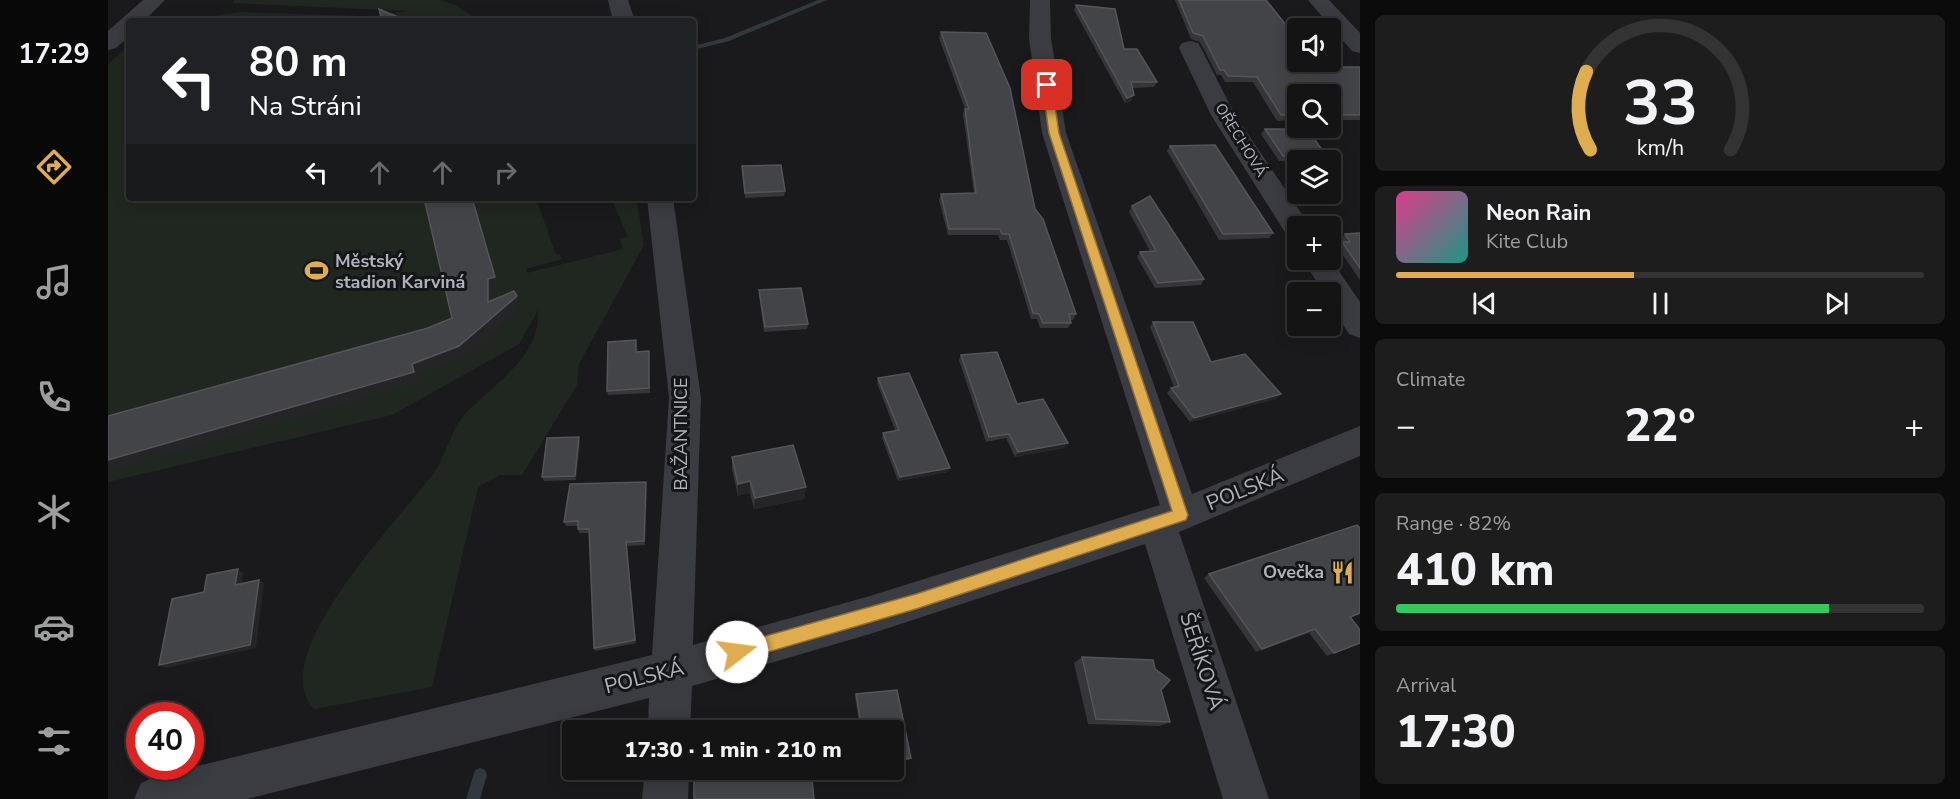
<!DOCTYPE html>
<html lang="en">
<head>
<meta charset="utf-8">
<style>
  :root { --surface:#141415; --page:#1d1d1e; --text:#f1f3f6; --muted:#9d9ea0; --line:#333334; --accent:#e0ad4e }
  body { margin:0; font-family:"Nunito Sans",sans-serif; background:var(--page); color:var(--text); height:100vh; display:flex; flex-direction:column; font-size:22px; white-space:nowrap }
  * { box-sizing:border-box; margin:0 }
  p { font-size:20px; color:var(--muted) }
  .icon { flex:none; width:33px; height:33px; fill:none; stroke:currentColor; stroke-width:2; stroke-linecap:round; stroke-linejoin:round }
  .map { position:relative; flex:1; overflow:hidden }
  .details { display:flex; flex-direction:column; gap:15px; padding:15px; background:#0b0b0c; width:600px }
  .details>* { flex:none }
  .top-card { position:absolute; left:18px; top:18px; width:570px; height:183px; border-radius:6px; box-shadow:0 3px 15px #0003,0 0 0 2px var(--line); background:#202124; color:#fff; overflow:hidden }
  .controls { position:absolute; left:1179px; top:18px; display:grid; gap:12px }
  .controls a { display:grid; place-items:center; width:54px; height:54px; border-radius:6px; background:var(--surface); box-shadow:0 3px 15px #0003,0 0 0 2px var(--line); font-size:30px }
  .speed { position:absolute; left:18px; top:702px; display:flex; gap:12px; font-size:30px; font-weight:700; text-align:center }
  .speed>* { display:grid; place-content:center; width:78px; height:78px; border-radius:50%; background:var(--surface); box-shadow:0 3px 15px #0003,0 0 0 2px var(--line); line-height:1 }
  .speed .limit { border:9px solid #d22; background:#fff; color:#111 }
  .pin { position:absolute; display:grid; place-items:center; width:51px; height:51px; color:#fff; margin:-26px; border-radius:12px; box-shadow:0 3px 9px #0006 }
  .me { position:absolute; width:66px; margin:-33px; rotate:75deg; stroke-linejoin:round; filter:drop-shadow(0 0 4px #0008) }
  .turn { display:flex; align-items:center; gap:21px; height:126px; padding:0 24px; font-size:27px }
  .turn .icon { width:78px; height:78px; stroke-width:2.5 }
  .turn b { display:block; font-size:42px; line-height:51px }
  .lanes { display:flex; align-items:center; height:57px; padding:0 24px; background:#0003; justify-content:center; gap:30px; direction:ltr }
  .lanes .off { opacity:.35 }
  .big { font-size:45px; font-weight:800; line-height:1.1 }
  .details .widget { flex:1; display:flex; flex-direction:column; justify-content:center; gap:9px; min-width:0; padding:0 21px; border-radius:9px; background:var(--page) }
  .details .dial { align-items:center; gap:0 }
  .dial svg { height:156px; overflow:visible; fill:none; stroke:var(--line); stroke-width:7; stroke-linecap:round; text-anchor:middle }
  .dial text { fill:var(--text); stroke:none }
  .song { display:flex; align-items:center; gap:18px }
  .cover { width:72px; height:72px; border-radius:9px; background:linear-gradient(135deg,hsl(330 70% 55%),hsl(170 70% 35%)) }
  .played { height:6px; border-radius:3px; background:linear-gradient(90deg,var(--accent) 45%,var(--line) 45%) }
  .keys { display:flex; justify-content:space-around; direction:ltr }
  .heat { display:flex; justify-content:space-between; align-items:center; font-size:33px; direction:ltr }
  .charge { height:9px; border-radius:4px; background:linear-gradient(90deg,#34c759 82%,var(--line) 0) }
  .trip { position:absolute; left:454px; top:720px; width:342px; height:60px; border-radius:6px; background:var(--surface); box-shadow:0 3px 15px #0003,0 0 0 2px var(--line); font-weight:800; line-height:60px; text-align:center }
  main { display:flex; flex:1; min-height:0 }
  .tab-bar { display:flex; flex-direction:column; width:108px; justify-content:space-around; align-items:center; background:#080808; color:var(--muted) }
  .tab-bar .icon { width:42px; height:42px }
  .tab-bar .active { color:var(--accent) }
  .tab-bar b { font-size:27px; color:var(--text) }
  .map>svg:first-child { display:block }
  .green { fill:#202721 }
  .lines { fill:none; stroke-linecap:round; stroke-linejoin:round }
  .stream { fill:#31393f; fill-rule:evenodd }
  .minor { fill:#3b3c41; fill-rule:evenodd }
  .wall { fill:#36363a }
  .shaded-wall { fill:#252528 }
  .building { fill:#434447; stroke:#545559; stroke-width:1.5 }
  .route { fill:#e0ad4e; stroke:#927033; stroke-width:1.5 }
  .labels { text-anchor:middle; stroke-width:6; stroke-linejoin:round; paint-order:stroke }
  .far-street-label { font-size:15px; fill:#aeb2ba; stroke:#151517 }
  .poi-label { font-size:18px; font-weight:bold; fill:#aeb2ba; stroke:#151517; text-anchor:start }
  .street-label { font-size:18px; fill:#aeb2ba; stroke:#151517 }
  .near-street-label { font-size:21px; fill:#aeb2ba; stroke:#151517 }
</style>
</head>
<body>
<main>
<nav class="tab-bar">
<b>17:29</b>
<svg class="icon active" aria-label="directions" viewBox="0 0 24 24"><path d="M12 3l9 9-9 9-9-9zM9 14v-3h6M13 9l2 2-2 2"/></svg>
<svg class="icon" aria-label="music" viewBox="0 0 24 24"><path d="M9 18V5l10-2v13"/><circle cx="6" cy="18" r="3"/><circle cx="16" cy="16" r="3"/></svg>
<svg class="icon" aria-label="phone" viewBox="0 0 24 24"><path d="M5 4h4l2 5-3 2q2 4 5 5l2-3 5 2v4C11 20 4 13 5 4z"/></svg>
<svg class="icon" aria-label="climate" viewBox="0 0 24 24"><path d="M12 3v18M4 7l16 10M4 17L20 7"/></svg>
<svg class="icon" aria-label="car" viewBox="0 0 24 24"><path d="M5 17H2v-5l4-1 3-4h7l3 4 3 1v5h-3M9 17h6M6 11h13"/><circle cx="7" cy="17" r="2"/><circle cx="17" cy="17" r="2"/></svg>
<svg class="icon" aria-label="filters" viewBox="0 0 24 24"><path d="M4 7h16M4 17h16"/><circle cx="9" cy="7" r="2"/><circle cx="15" cy="17" r="2"/></svg>
</nav>
<div class="map">
<svg width="1252" height="799" viewBox="0 0 1252 799">
  <rect width="100%" height="100%" fill="#1a1a1c"/>
  <!-- green -->
  <g class="green">
    <path d="M126 0H332L349 6 372 21H234L299 11 125 3Z"/>
    <path d="M133 12 251 16 222 21H74Z"/>
    <path d="M21 45V198H428L448 255 452 254 454 259 418 269 419 273 515 249 512 239 520 237 503 198H528L536 245 471 364 469 385 414 475H392L370 487 324 687 206 709C155 656 294 517 325 474 338 456 342 431 357 414 386 383 433 358 430 310L411 344 284 415 0 482V65Z"/>
  </g>
  <g class="lines">
    <!-- stream -->
    <g class="stream">
      <path d="M710 0H719L621 41 585 50V46L617 38Z"/>
      <path d="M372 768 377 770 379 775 372 799H358L367 770Z"/>
    </g>
    <!-- minor -->
    <g class="minor">
      <path d="M35 0H57L36 21H21V36L8 48 0 50V31Z"/>
      <path d="M500 0H520L527 21H505Z"/>
      <path d="M922 0H942L943 38 958 133 1084 494 1252 426V456L1071 532 1161 799H1115L1037 544 762 634 584 686 582 730H540L541 698 139 799H26L33 783 49 776 544 655 561 398 539 198H565L593 398 585 645 762 596 1052 505 934 133 921 38Z"/>
      <path d="M1200 0H1221L1252 33V53L1244 51Z"/>
      <path d="M1082 41 1090 43 1093 48 1127 115 1202 226H1190V239L1180 237 1103 115 1071 48 1074 43Z"/>
      <path d="M1222 258 1252 302V338L1241 334 1222 305V292H1215L1195 260Z"/>
      <path d="M537 770H581L580 799H534Z"/>
    </g>
  </g>
  <!-- wall -->
  <g class="wall">
    <path d="M1067 0H1158L1210 67H1252V120H1222V94H1190V120L1169 121 1145 82H1117L1113 75H1109L1092 42 1083 39Z"/>
    <path d="M968 5 1016 49 1049 82 1046 87 1024 88 1026 95 1023 101 1017 103 966 10Z"/>
    <path d="M833 32 927 209 968 314 965 320H962L963 323 960 328H932L929 319H923L899 240H892L890 235H840L831 200 833 194 866 193 855 114 857 109 831 38Z"/>
    <path d="M1157 129 1218 155 1214 160 1171 161 1153 134Z"/>
    <path d="M1062 146 1165 233 1161 238 1111 240 1059 151Z"/>
    <path d="M634 166 677 191 676 196 637 198Z"/>
    <path d="M1024 206 1096 279 1093 285 1047 288 1029 257 1032 252 1042 251 1021 212Z"/>
    <path d="M1252 233V280L1230 248 1234 242 1232 239 1237 234Z"/>
    <path d="M651 290 700 324 699 329 656 332 651 295Z"/>
    <path d="M1045 322 1103 362 1168 399 1082 422 1059 393 1063 388 1066 387 1042 327Z"/>
    <path d="M528 345V352L541 351 542 393 500 395 499 391Z"/>
    <path d="M853 355 909 404 960 443 956 448 907 457 898 438 878 442 851 360Z"/>
    <path d="M770 378 842 468 840 472 790 481 774 438 775 433 787 430 769 383Z"/>
    <path d="M472 442 468 480 436 481 434 477Z"/>
    <path d="M624 457 698 487 696 499 646 509 642 493 630 496 624 469Z"/>
    <path d="M539 486 537 545 519 546 528 643 487 651 486 648 481 533H471L470 529V526H458L456 522Z"/>
    <path d="M1252 528V614L1242 618 1252 643 1219 656 1201 633 1148 652 1096 578 1101 574Z"/>
    <path d="M974 657 1062 722 1052 726 980 724 966 663Z"/>
    <path d="M789 690 803 758 801 760 786 762V730H752L747 696 748 694Z"/>
  </g>
  <!-- shaded-wall -->
  <g class="shaded-wall">
    <path d="M1026 95 1023 101 1017 103 1019 98Z"/>
    <path d="M364 198 390 288 384 289V313L380 302V279Z"/>
    <path d="M409 296 412 306 356 357 310 374 311 382 0 472V460L304 364Z"/>
    <path d="M1173 394 1168 399 1082 422 1086 418Z"/>
    <path d="M471 437 472 442 468 480 467 476Z"/>
    <path d="M960 443 956 448 907 457 910 452Z"/>
    <path d="M842 468 840 472 790 481 792 477Z"/>
    <path d="M642 481V493L630 496V484Z"/>
    <path d="M538 482 539 486 537 545 536 541Z"/>
    <path d="M698 487 696 499 646 509 647 498Z"/>
    <path d="M518 542 519 546 528 643 527 640Z"/>
    <path d="M130 569 135 573 133 589 127 585Z"/>
    <path d="M151 580 156 583 148 648 58 668 51 665Z"/>
    <path d="M1207 629 1201 633 1148 652 1154 649Z"/>
  </g>
  <!-- building -->
  <g class="building">
    <path d="M1071 0H1158L1190 40V62H1206L1210 67H1252V115H1222V94H1190V115H1173L1149 77 1120 76 1116 70H1112L1095 36 1085 33Z"/>
    <path d="M968 5 1007 9 1016 49H1029L1049 82H1023L1026 95 1019 98Z"/>
    <path d="M271 9 299 21H274Z"/>
    <path d="M833 32 878 33 902 88 927 209 935 219 968 314H961L963 323H935L931 314 925 313 901 234H894L892 229H841L833 194 868 193 857 109H861Z"/>
    <path d="M1157 129H1199L1218 155 1175 156Z"/>
    <path d="M1107 145 1165 233 1115 234 1062 146Z"/>
    <path d="M673 165 677 191 637 193 634 166Z"/>
    <path d="M1042 196 1096 279 1050 283 1032 252 1048 251 1024 206Z"/>
    <path d="M316 198H364L387 277 380 279V302L406 291 409 296 351 346 304 364 306 372 0 460V416L320 328 344 318Z"/>
    <path d="M1252 233V268L1234 242H1242L1237 234Z"/>
    <path d="M693 288 700 324 657 327 651 290Z"/>
    <path d="M1045 322H1085L1103 362 1137 354 1173 394 1086 418 1063 388 1071 386Z"/>
    <path d="M528 340V352L541 351V388L499 391 500 342Z"/>
    <path d="M889 352 909 404 935 399 960 443 910 452 901 434 881 437 853 355Z"/>
    <path d="M801 373 842 468 792 477 775 433 791 430 770 378Z"/>
    <path d="M471 437 467 476 434 477 439 438Z"/>
    <path d="M685 445 698 487 647 498 642 481 630 484 624 457Z"/>
    <path d="M538 482 536 541 518 542 527 640 486 648 481 529H470V521L456 522 462 484Z"/>
    <path d="M1249 525 1252 528V613L1242 617 1252 630V643L1226 653 1207 629 1154 649 1101 574Z"/>
    <path d="M130 569 127 585 151 580 142 645 51 665 64 599 96 592 99 575Z"/>
    <path d="M974 657 1045 660 1047 669 1062 680 1053 690 1062 722 988 719Z"/>
    <path d="M789 690 803 758 786 760V730H754L748 694Z"/>
    <path d="M586 770H703L706 799H586Z"/>
  </g>
  <!-- route -->
  <path class="route" d="M939 82 944 85 951 133 1080 515 1078 520 808 609 629 661 623 658 621 652 623 646 629 644 808 594 1064 511 941 133 934 85Z"/>
  <!-- icons -->
  <defs>
    <symbol id="stadium-bare" viewBox="-9 -9 18 18"><path d="M0-5a6.5 5 0 1 0 0 10a6.5 5 0 1 0 0-10ZM-3.5-1.8h7v3.6h-7Z" fill="#e0ad4e" stroke="#151517" stroke-width="2.5" paint-order="stroke"/></symbol>
    <symbol id="restaurant-bare" viewBox="-9 -9 18 18"><path d="M-5-6h1v4h1v-4h1v4h1v-4h1v5L-1.5 .5V6h-2V.5L-5-1ZM5-6V6H3V1.5H1.5Q1.5-4 5-6Z" fill="#e0ad4e" stroke="#151517" stroke-width="2.5" paint-order="stroke"/></symbol>
  </defs>
  <g fill-rule="evenodd">
    <use href="#stadium-bare" x="192" y="254" width="33" height="33"/>
    <use href="#restaurant-bare" x="1218" y="556" width="33" height="33"/>
  </g>
  <g class="labels">
    <!-- far-street labels -->
    <g class="far-street-label">
      <text transform="translate(1133 140) rotate(58)" y="5">OŘECHOVÁ</text>
    </g>
    <!-- poi labels -->
    <g class="poi-label">
      <text x="227" y="267">Městský<tspan x="227" dy="21">stadion Karviná</tspan></text>
      <text x="1216" y="578" text-anchor="end">Ovečka</text>
    </g>
    <!-- street labels -->
    <g class="street-label">
      <text transform="translate(573 434) rotate(-90)" y="6">BAŽANTNICE</text>
    </g>
    <!-- near-street labels -->
    <g class="near-street-label">
      <text transform="translate(1137 489) rotate(-22)" y="7">POLSKÁ</text>
      <text transform="translate(1094 661) rotate(72)" y="7">ŠEŘÍKOVÁ</text>
      <text transform="translate(536 677) rotate(-14)" y="7">POLSKÁ</text>
    </g>
  </g>
</svg>
<div class="controls">
<a><svg class="icon" aria-label="sound" viewBox="0 0 24 24"><path d="M4 9h4l5-4v14l-5-4H4zM17 9q2 3 0 6"/></svg></a>
<a><svg class="icon" aria-label="search" viewBox="0 0 24 24"><circle cx="10" cy="10" r="6"/><path d="M15 15l6 6"/></svg></a>
<a><svg class="icon" aria-label="layers" viewBox="0 0 24 24"><path d="M12 4l9 5-9 5-9-5zM3 14l9 5 9-5"/></svg></a>
<a>+</a>
<a>−</a>
</div>
<div class="speed"><div class="limit">40</div></div>
<div class="pin" style="left:939px;top:85px;background:#d93025"><svg class="icon" aria-label="arrive" viewBox="0 0 24 24"><path d="M6 21V4h12l-3 4 3 4H6"/></svg></div>
<svg class="me" style="left:629px;top:652px" viewBox="-20 -20 40 40"><circle r="19" fill="#fff"/><path d="M0-13L10 11 0 6-10 11z" fill="#e0ad4e"/></svg>
<div class="trip">17:30 · 1 min · 210 m</div>
<div class="top-card">
<div class="turn"><svg class="icon" aria-label="left" viewBox="0 0 24 24"><path d="M17 20v-9H6M10 6l-5 5 5 5"/></svg><div><b>80 m</b>Na Stráni</div></div>
<div class="lanes"><svg class="icon" aria-label="left" viewBox="0 0 24 24"><path d="M17 20v-9H6M10 6l-5 5 5 5"/></svg><svg class="icon off" aria-label="ahead" viewBox="0 0 24 24"><path d="M12 20V5M6 11l6-6 6 6"/></svg><svg class="icon off" aria-label="ahead" viewBox="0 0 24 24"><path d="M12 20V5M6 11l6-6 6 6"/></svg><svg class="icon off" aria-label="right" viewBox="0 0 24 24"><path d="M7 20v-9h11M14 6l5 5-5 5"/></svg></div>
</div>
</div>
<section class="details">
<div class="widget dial"><svg viewBox="0 0 100 80">
<path d="M14 69A42 42 0 1 1 86 69"/>
<path d="M14 69A42 42 0 0 1 12 29" stroke="#e0ad4e"/>
<text x="50" y="56" font-size="32" font-weight="700">33</text>
<text x="50" y="72" font-size="11">km/h</text>
</svg></div>
<div class="widget">
<div class="song"><i class="cover"></i><div><b>Neon Rain</b><p>Kite Club</p></div></div>
<div class="played"></div>
<div class="keys"><svg class="icon" aria-label="previous" viewBox="0 0 24 24"><path d="M18 5L8 12l10 7zM5 5v14"/></svg><svg class="icon" aria-label="pause" viewBox="0 0 24 24"><path d="M8 5v14M16 5v14"/></svg><svg class="icon" aria-label="next" viewBox="0 0 24 24"><path d="M6 5l10 7-10 7zM19 5v14"/></svg></div>
</div>
<div class="widget"><p>Climate</p>
<div class="heat"><a>−</a><b class="big">22°</b><a>+</a></div>
</div>
<div class="widget"><p>Range · 82%</p><b class="big">410 km</b><div class="charge"></div></div>
<div class="widget"><p>Arrival</p><b class="big">17:30</b></div>
</section>
</main>
</body>
</html>
